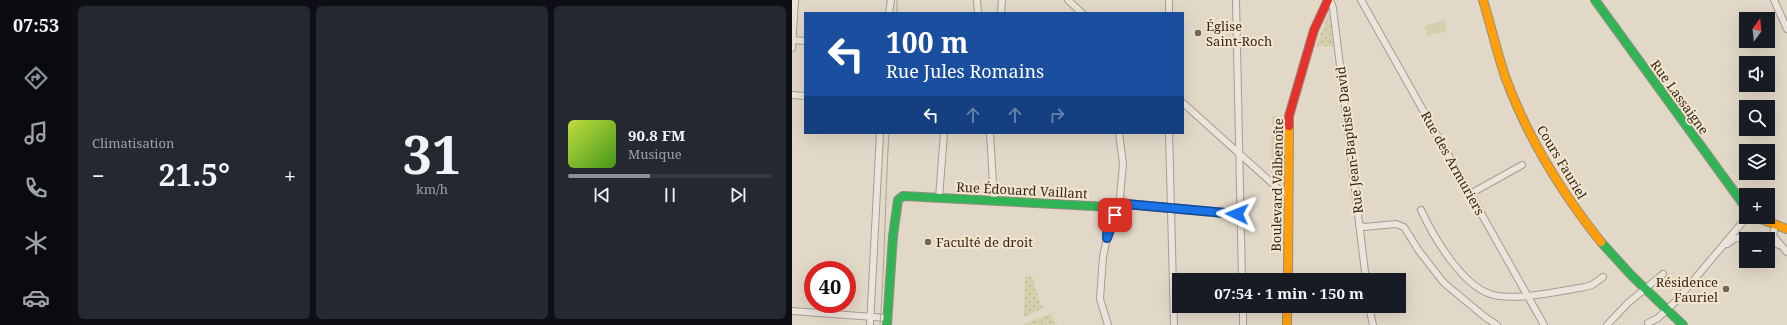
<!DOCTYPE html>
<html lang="fr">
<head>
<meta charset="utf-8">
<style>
  :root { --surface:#171b24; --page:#242831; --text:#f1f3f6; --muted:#9ea1a6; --line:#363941; --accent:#8c9099 }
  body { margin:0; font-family:"Noto Serif",serif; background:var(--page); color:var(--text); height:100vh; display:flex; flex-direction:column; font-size:15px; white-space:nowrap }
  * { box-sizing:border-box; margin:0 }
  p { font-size:13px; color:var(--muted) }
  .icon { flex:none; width:22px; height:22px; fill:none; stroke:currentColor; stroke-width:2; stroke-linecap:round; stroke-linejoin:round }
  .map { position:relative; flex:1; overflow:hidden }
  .panel { display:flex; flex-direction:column; gap:6px; padding:6px; background:#0d0f14; width:720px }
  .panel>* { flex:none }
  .top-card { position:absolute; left:12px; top:12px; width:380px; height:122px; border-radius:0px; box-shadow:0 4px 16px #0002; background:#1a4fa0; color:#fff; overflow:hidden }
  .needle { width:26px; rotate:15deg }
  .controls { position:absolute; left:947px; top:12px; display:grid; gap:8px }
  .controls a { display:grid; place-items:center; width:36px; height:36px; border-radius:0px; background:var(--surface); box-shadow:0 4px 16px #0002; font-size:20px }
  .speed { position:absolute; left:12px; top:261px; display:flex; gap:8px; font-size:20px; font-weight:700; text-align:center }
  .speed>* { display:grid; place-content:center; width:52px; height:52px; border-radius:50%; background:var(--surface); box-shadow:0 4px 16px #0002; line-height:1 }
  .speed .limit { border:6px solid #d22; background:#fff; color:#111 }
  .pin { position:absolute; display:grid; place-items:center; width:34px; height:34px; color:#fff; margin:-17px; border-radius:8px; box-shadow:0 2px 6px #0006 }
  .me { position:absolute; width:44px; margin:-22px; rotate:272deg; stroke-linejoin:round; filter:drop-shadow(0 0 3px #0008) }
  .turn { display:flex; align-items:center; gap:14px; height:84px; padding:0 16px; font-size:18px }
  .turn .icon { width:52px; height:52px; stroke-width:2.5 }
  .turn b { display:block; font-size:28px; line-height:34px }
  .lanes { display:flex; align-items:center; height:38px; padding:0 16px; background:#0003; justify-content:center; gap:20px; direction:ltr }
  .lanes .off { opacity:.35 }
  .big { font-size:30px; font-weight:700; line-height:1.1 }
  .panel .widget { flex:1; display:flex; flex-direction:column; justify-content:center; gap:6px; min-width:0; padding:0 14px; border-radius:6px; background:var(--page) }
  .panel .dial { align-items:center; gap:0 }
  .dial b { font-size:52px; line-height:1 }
  .song { display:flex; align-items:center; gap:12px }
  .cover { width:48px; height:48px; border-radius:6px; background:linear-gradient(135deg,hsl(70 70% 55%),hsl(100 70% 35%)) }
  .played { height:4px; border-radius:2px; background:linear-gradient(90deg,var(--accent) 40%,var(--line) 40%) }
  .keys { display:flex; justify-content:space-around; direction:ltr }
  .heat { display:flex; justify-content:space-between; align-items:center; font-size:22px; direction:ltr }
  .panel .tiles { flex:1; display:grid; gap:6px; grid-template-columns:repeat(3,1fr) }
  .trip { position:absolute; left:380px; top:273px; width:234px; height:40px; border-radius:0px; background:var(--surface); box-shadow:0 4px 16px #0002; font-weight:700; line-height:40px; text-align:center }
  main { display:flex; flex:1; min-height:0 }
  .tab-bar { display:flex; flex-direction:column; width:72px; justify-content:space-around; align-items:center; background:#090b0e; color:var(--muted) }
  .tab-bar .icon { width:28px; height:28px }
  .tab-bar .on { color:var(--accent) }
  .tab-bar b { font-size:18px; color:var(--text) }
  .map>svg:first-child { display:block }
  .grass { fill:url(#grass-dots) }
  .garden { fill:#d3d0ab }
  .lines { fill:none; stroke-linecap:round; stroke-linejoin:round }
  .street-casing { stroke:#a69d92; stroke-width:8 }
  .fast-casing { stroke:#968d82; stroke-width:10 }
  .slow-casing { stroke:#968d82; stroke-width:10 }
  .jam-casing { stroke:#968d82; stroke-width:10 }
  .street { stroke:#eae4db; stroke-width:6 }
  .fast { stroke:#30b455; stroke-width:8 }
  .slow { stroke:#ff9f0a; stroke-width:8 }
  .jam { stroke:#e5322d; stroke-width:8 }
  .tram { stroke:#a9a39b; stroke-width:1 }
  .route-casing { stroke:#114b97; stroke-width:10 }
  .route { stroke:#1a73e8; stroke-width:7 }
  .poi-dot { fill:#706458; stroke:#f4e6cd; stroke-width:1.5 }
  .labels { text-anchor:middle; stroke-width:4; stroke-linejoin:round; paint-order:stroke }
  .poi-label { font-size:13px; fill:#33261c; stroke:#f4e6cd; text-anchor:start }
  .street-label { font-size:13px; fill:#33261c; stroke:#f4e6cd }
</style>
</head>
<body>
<main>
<nav class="tab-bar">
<b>07:53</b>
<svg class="icon on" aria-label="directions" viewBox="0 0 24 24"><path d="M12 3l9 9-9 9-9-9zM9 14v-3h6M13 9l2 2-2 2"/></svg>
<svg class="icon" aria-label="music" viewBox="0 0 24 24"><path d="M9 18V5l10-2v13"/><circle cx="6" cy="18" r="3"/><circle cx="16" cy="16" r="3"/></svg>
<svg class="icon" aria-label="phone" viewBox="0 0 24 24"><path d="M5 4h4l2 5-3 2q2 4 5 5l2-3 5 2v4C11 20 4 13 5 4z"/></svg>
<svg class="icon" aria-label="climate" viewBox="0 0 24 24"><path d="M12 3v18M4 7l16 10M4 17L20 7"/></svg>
<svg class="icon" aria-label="car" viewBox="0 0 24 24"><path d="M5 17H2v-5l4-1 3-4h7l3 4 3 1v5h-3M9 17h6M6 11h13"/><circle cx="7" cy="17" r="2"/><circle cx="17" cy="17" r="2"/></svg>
</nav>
<section class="panel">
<div class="tiles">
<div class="widget"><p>Climatisation</p>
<div class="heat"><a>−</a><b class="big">21.5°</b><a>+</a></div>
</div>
<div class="widget dial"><b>31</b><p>km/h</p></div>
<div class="widget">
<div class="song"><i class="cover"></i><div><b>90.8 FM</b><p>Musique</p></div></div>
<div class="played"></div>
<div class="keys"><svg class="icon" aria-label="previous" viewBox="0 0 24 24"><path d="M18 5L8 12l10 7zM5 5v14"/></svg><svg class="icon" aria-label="pause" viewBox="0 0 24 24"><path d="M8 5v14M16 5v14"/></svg><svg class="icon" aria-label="next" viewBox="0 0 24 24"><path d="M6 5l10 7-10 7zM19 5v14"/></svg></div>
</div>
</div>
</section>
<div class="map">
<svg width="995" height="325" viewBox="0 0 995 325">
  <defs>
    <pattern id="grass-dots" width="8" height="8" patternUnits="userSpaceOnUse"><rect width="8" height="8" fill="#d3d0ab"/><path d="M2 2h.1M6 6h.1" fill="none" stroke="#b6b293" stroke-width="1.8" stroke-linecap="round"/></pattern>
  </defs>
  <rect width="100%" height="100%" fill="#e2d8c8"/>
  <!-- grass -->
  <g class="grass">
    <path d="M537 13 542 46H524Z"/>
    <path d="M480 116H490V184L479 175Z"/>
    <path d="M233 276 240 277 247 298H245L252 308 232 317Z"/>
    <path d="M258 314 265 325H232V324Z"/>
  </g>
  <!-- garden -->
  <path class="garden" d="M652 20 655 31 635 36 632 26Z"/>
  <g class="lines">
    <defs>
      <g id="street">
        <path d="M185 0 186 13"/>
        <path d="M276 0 290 13"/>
        <path d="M377 0V13"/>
        <path d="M444 0 450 280"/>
        <path d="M538 0 541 8 574 280"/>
        <path d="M569 0 752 325"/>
        <path d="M982 0 995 29"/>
        <path d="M97 13 99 0"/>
        <path d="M209 13 210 0"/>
        <path d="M0 40 13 41"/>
        <path d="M0 48 3 0"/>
        <path d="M0 95 13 96"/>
        <path d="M391 103 490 192 495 193 497 192"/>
        <path d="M198 133 202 201"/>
        <path d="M377 133 382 325"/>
        <path d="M678 194 730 165"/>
        <path d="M147 198 152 133"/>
        <path d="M319 207 316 213 315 238 328 197 331 164 327 133"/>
        <path d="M629 210C641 236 669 284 698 294 721 302 768 291 793 287L800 285 811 277"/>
        <path d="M567 225 572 227 604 224 612 227 627 251 652 283 693 317 705 325"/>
        <path d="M983 225 981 236 995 252"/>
        <path d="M315 238 311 257 308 299 316 325"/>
        <path d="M976 240 987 245"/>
        <path d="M935 244C948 234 956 234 972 239"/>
        <path d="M451 306V325"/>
        <path d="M577 306 581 325"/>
        <path d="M0 311 95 318"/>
        <path d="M856 323 866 318 884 301 955 217"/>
        <path d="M78 325 88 133"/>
        <path d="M815 325 836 303 871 274"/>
      </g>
      <g id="fast">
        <path d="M803 0 954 208"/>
        <path d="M809 242 839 275 891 325"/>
        <path d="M95 325 101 236 106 200 111 196 319 207 324 206"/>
      </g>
      <g id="slow">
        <path d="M691 0C699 26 705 53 714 79 736 138 770 193 809 242"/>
        <path d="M964 217 995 229"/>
        <path d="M496 280 497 126"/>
        <path d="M495 306V325"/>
      </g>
      <g id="jam">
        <path d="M497 126V116L522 30 536 0"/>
        <path d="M324 206 334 204 442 214 448 211"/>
      </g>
    </defs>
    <!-- street casing -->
    <use href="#street" class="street-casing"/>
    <!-- fast casing -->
    <use href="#fast" class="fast-casing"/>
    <!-- slow casing -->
    <use href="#slow" class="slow-casing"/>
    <!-- jam casing -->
    <use href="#jam" class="jam-casing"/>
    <!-- street -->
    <use href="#street" class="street"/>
    <!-- fast -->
    <use href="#fast" class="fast"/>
    <!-- slow -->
    <use href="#slow" class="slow"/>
    <!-- jam -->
    <use href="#jam" class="jam"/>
    <!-- tram -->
    <g class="tram">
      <path d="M105 13V0"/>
      <path d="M88 325C93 261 93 197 97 133"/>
    </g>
  </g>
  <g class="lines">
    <defs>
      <path id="route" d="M323 215 315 238 316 213 319 207 334 204 445 214"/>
    </defs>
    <!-- route casing -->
    <use href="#route" class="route-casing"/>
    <!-- route -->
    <use href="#route" class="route"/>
  </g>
  <!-- markers -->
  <g class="poi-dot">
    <circle cx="406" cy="33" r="4"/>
    <circle cx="136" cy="242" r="4"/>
    <circle cx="934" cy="289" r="4"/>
  </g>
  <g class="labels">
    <!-- poi labels -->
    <g class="poi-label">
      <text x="414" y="31">Église<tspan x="414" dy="15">Saint-Roch</tspan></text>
      <text x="144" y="247">Faculté de droit</text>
      <text x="926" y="287" text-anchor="end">Résidence<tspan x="926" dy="15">Fauriel</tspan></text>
    </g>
    <!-- street labels -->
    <g class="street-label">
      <text transform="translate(888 97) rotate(54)" y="5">Rue Lassaigne</text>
      <text transform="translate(557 140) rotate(-97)" y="5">Rue Jean-Baptiste David</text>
      <text transform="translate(770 162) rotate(59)" y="5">Cours Fauriel</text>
      <text transform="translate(661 163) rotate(61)" y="5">Rue des Armuriers</text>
      <text transform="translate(485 185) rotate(-89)" y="5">Boulevard Valbenoîte</text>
      <text transform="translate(230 190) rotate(3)" y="5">Rue Édouard Vaillant</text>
    </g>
  </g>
</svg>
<div class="controls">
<a><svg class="needle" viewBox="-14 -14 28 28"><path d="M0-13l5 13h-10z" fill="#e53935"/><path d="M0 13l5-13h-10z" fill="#9ea1a6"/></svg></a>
<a><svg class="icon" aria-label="sound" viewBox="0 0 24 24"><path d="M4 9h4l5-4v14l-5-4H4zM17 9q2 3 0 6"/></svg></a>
<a><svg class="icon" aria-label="search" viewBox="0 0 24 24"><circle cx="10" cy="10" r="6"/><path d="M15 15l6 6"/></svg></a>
<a><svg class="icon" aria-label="layers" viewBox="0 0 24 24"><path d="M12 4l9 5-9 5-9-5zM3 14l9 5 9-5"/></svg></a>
<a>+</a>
<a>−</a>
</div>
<div class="speed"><div class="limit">40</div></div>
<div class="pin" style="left:323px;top:215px;background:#d93025"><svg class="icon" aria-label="arrive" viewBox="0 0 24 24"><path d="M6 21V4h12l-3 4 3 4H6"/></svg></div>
<svg class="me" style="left:445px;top:214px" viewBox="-20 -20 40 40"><path d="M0-17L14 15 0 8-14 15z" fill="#1a73e8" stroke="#fff" stroke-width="4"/></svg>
<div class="trip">07:54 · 1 min · 150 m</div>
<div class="top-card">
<div class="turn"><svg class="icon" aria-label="left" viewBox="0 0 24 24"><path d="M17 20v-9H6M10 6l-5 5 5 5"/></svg><div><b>100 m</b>Rue Jules Romains</div></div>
<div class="lanes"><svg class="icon" aria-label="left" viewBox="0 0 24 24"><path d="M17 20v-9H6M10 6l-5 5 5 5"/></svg><svg class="icon off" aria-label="ahead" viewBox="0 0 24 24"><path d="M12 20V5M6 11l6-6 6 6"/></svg><svg class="icon off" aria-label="ahead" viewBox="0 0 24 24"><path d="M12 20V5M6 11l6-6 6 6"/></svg><svg class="icon off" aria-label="right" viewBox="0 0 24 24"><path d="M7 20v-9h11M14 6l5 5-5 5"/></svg></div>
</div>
</div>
</main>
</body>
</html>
